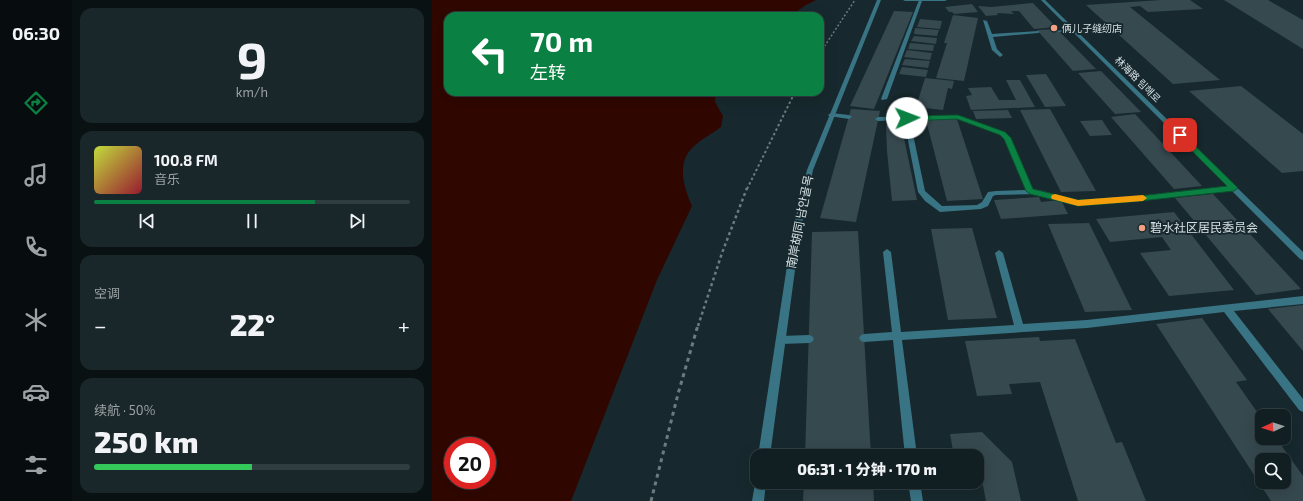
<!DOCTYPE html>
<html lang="zh">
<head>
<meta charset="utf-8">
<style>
  :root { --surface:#111f22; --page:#1a272a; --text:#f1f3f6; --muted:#9ca2a5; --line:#303d40; --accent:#0b8043 }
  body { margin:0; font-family:"Exo 2","Noto Sans SC","Noto Sans KR",sans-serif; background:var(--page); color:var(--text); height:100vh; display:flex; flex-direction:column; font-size:15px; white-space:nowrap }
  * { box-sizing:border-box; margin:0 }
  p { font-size:13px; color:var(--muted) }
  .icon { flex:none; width:22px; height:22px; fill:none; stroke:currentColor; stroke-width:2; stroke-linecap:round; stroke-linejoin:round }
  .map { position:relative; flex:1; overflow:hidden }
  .side { display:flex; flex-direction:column; gap:8px; padding:8px; background:#091113; width:360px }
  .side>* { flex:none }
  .hud { position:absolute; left:12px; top:12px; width:380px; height:84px; border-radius:12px; box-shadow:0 4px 16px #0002,0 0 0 1px var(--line); background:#0b8043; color:#fff; overflow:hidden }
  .needle { width:26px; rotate:266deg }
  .buttons { position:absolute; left:823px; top:409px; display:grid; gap:8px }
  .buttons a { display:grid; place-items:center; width:36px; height:36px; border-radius:8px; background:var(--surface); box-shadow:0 4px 16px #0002,0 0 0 1px var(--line); font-size:20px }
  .speed { position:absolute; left:12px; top:437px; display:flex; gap:8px; font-size:20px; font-weight:700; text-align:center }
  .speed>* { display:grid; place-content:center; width:52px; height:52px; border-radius:50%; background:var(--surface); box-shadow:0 4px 16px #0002,0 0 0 1px var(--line); line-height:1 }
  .speed .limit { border:6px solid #d22; background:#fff; color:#111 }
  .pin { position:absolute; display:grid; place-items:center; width:34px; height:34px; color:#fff; margin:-17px; border-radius:8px; box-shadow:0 2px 6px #0006 }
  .me { position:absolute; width:44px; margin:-22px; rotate:88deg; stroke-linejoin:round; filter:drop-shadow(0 0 3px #0008) }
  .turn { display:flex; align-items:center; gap:14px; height:84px; padding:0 20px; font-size:18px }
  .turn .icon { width:52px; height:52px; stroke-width:2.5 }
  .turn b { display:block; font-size:28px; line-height:34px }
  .big { font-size:30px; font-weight:800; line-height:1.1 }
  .side .tile { flex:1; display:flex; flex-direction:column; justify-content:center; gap:6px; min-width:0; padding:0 14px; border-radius:12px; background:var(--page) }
  .side .dial { align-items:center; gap:0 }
  .dial b { font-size:52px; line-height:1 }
  .song { display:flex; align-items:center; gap:12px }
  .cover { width:48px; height:48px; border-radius:6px; background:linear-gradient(135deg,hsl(70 70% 55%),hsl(350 70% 35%)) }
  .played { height:4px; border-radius:2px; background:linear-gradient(90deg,var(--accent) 70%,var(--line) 70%) }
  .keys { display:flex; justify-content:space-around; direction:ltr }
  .heat { display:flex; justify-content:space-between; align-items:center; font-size:22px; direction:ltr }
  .charge { height:6px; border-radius:3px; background:linear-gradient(90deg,#34c759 50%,var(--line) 0) }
  .trip { position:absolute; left:318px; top:449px; width:234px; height:40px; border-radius:12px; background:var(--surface); box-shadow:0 4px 16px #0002,0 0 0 1px var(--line); font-weight:800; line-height:40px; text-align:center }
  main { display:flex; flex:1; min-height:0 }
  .menu { display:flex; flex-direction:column; width:72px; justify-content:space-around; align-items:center; background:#070c0e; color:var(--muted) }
  .menu .icon { width:28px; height:28px }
  .menu .on { color:var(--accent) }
  .menu b { font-size:18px; color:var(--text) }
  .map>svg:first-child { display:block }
  .water { fill:#300700; fill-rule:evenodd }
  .building { fill:#36494f; fill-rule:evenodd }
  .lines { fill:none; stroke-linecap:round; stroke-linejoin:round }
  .path-far3 { stroke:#6d7b80; stroke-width:1.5; stroke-dasharray:2 2; stroke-linecap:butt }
  .path-far2 { stroke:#6d7b80; stroke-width:2; stroke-dasharray:2.5 2.5; stroke-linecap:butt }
  .path-far1 { stroke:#6d7b80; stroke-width:2.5; stroke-dasharray:3 3; stroke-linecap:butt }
  .path { stroke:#6d7b80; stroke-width:3; stroke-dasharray:4 4; stroke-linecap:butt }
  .service { fill:#397485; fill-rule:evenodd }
  .minor { fill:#397485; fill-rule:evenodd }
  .route { fill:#0b8043; stroke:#07532c }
  .slow { fill:#f59e0b }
  .poi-dot { fill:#f39f83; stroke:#17292e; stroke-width:1.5 }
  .labels { text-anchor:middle; stroke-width:4; stroke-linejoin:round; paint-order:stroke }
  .far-poi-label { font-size:10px; fill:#d5e0e4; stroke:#17292e; text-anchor:start }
  .far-street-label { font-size:10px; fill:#d5e0e4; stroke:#17292e }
  .street-label { font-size:12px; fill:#d5e0e4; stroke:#17292e }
  .poi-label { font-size:12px; fill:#d5e0e4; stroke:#17292e; text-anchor:start }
</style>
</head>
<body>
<main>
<nav class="menu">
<b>06:30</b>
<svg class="icon on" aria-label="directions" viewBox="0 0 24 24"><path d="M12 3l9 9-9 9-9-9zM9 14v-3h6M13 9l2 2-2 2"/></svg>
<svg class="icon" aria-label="music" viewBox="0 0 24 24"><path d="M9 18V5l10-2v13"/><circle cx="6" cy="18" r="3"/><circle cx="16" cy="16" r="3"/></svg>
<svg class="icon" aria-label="phone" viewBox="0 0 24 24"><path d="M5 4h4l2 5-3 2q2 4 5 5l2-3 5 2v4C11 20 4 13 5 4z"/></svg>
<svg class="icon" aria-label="climate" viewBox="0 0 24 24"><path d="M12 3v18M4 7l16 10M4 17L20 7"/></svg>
<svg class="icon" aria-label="car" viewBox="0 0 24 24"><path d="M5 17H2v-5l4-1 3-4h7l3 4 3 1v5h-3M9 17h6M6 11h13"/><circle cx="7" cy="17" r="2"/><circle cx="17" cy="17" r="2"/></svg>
<svg class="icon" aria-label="filters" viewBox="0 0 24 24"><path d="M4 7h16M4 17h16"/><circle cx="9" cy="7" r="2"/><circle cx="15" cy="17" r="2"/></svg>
</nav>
<section class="side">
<div class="tile dial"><b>9</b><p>km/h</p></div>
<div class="tile">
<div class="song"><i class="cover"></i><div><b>100.8 FM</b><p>音乐</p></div></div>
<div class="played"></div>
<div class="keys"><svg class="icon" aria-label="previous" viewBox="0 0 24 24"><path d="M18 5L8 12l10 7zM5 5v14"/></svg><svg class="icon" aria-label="pause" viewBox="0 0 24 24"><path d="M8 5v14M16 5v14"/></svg><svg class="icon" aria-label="next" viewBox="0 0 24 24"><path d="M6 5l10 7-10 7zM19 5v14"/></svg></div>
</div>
<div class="tile"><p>空调</p>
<div class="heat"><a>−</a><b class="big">22°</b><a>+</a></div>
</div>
<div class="tile"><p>续航 · 50%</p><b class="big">250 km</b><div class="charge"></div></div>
</section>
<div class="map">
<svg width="871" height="501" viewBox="0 0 871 501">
  <rect width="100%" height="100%" fill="#17292e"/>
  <!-- water -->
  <path class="water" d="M0 0H384L374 5 358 16H16V92H284L283 102 291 116 289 127C280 134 269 139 261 147 244 163 252 188 260 206L225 280 139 501H0ZM21 446H55V480H21Z"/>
  <!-- building -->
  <g class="building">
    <path d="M729 0H758L771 9 716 12 708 6 698 7 788 80 741 84 654 5Z"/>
    <path d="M792 0H836L871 20V49Z"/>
    <path d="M601 3 624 27 602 29 587 11H579L582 14 565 13 566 15 554 16 546 6 559 7Z"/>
    <path d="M540 4 546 12 522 14 520 12H517L513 7Z"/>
    <path d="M462 11 481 12 442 109 418 106Z"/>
    <path d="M521 15 546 18 532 81 504 78 515 43H512Z"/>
    <path d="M488 19 510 21 508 29 485 27Z"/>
    <path d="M483 28 507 30 505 36 482 34Z"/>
    <path d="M625 29 664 69 641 71 605 30Z"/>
    <path d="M482 36 505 38 504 44 479 41Z"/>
    <path d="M478 43 502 45 501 51 476 49Z"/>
    <path d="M475 50 500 53 498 60 472 57Z"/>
    <path d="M473 59 498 61 496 68 470 65Z"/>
    <path d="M470 67 496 70 494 77 467 74Z"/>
    <path d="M669 71 709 112 683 114 646 73Z"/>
    <path d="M614 74 634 106 613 107 594 75Z"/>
    <path d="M493 78 522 81 520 89 516 88 511 110 484 107Z"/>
    <path d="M574 80H588L603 107 539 110 534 96 540 95 536 88 559 87 567 100H584Z"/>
    <path d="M809 86 871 134V171L850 173 757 91Z"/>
    <path d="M419 109 448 111 424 222 388 218Z"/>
    <path d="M618 109 664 191 629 192 588 110Z"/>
    <path d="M576 110 580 118 544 119 541 111Z"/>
    <path d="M703 114 770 186 742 189 679 117Z"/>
    <path d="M525 119 551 199 515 201 494 120Z"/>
    <path d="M670 120 680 135 658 136 648 121Z"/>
    <path d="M469 124 485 200 460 201 455 151 454 125Z"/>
    <path d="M781 194 869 289 824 295 743 198Z"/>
    <path d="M607 197 609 202 629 200 636 214 569 219 562 200Z"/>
    <path d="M742 212 802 290 737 296 708 253 739 250 730 237 678 242 664 219Z"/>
    <path d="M657 223 700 310 653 312 616 224Z"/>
    <path d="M540 228 565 318 516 320 499 229Z"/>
    <path d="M426 231 439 456H373L380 232Z"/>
    <path d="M871 305V351L836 309Z"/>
    <path d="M770 318 815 380 804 382 830 419V438H844L871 476V501H839L724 324ZM830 460H852V482H830Z"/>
    <path d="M607 337 608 341 643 339 684 443 690 442 714 501H646L608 382 577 384 580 394 545 396 533 341Z"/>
    <path d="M550 432 580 462 589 501H554L548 470H545V456H522L518 434Z"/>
    <path d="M372 482H441L442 501H371Z"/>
  </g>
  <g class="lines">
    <!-- path-far3 -->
    <path class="path-far3" d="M388 53 423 0"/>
    <!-- path-far2 -->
    <path class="path-far2" d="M315 189 363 92"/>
    <!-- path-far1 -->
    <path class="path-far1" d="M266 326 290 253 315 188"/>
    <!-- path -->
    <path class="path" d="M219 501 246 394 266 325"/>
    <!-- service -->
    <g class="service">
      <path d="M487 0 490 1 455 99 450 100 449 99Z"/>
      <path d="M551 20 555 21 560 34 606 31 608 32 606 33 561 37 565 49 571 55 568 57 560 50Z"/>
      <path d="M641 28H643V30L627 32 625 31Z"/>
      <path d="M399 113 417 115 420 117 417 119 397 116 396 115Z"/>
      <path d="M526 115 573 132 578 138 601 190H607L646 201 698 198 802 186 806 188 802 190 698 202 646 205 607 194 564 195 561 196 556 206 549 209 508 212 493 201 486 192 472 120 446 121 443 119 446 117ZM525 119 569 134 572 138 594 190 564 191 556 192 550 202 545 205 510 206 493 191 478 120Z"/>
      <path d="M455 249 459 252 469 332 582 325 563 253 567 250 571 253 591 324 655 320 871 296V304L802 311 871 399V412L867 410 792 312 655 328 470 340 485 456H473L461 340 432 342 429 341 427 338 429 335 432 334 460 332 451 252Z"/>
      <path d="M377 335 380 336 382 339 380 342 377 343 349 344 346 343 344 340 346 337 349 336Z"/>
      <path d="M476 482H488L491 501H479Z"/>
    </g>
    <!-- minor -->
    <g class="minor">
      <path d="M445 0H449L381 170 368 233 338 456H326L360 233 375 170Z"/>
      <path d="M471 0H515L513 1H473Z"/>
      <path d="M609 0H613L871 252V260L868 259Z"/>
      <path d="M324 478H325V482H334L332 501H320Z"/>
    </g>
  </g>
  <!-- route -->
  <path class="route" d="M526 115 573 132 579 138 601 189 646 200 698 197 795 186 746 137V134H751L806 188 802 191 698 202 646 206 598 194 594 191 572 139 568 135 525 119 475 121 472 118 475 116Z"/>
  <!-- slow -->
  <path class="slow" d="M623 194 646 200 711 195 715 198 711 201 646 206 620 199 619 197 620 195Z"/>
  <!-- markers -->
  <g class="poi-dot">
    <circle cx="622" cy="28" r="4"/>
    <circle cx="710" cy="228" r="4"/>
  </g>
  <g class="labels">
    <!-- far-poi labels -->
    <g class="far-poi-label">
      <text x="630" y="32">俩儿子缝纫店</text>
    </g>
    <!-- far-street labels -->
    <g class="far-street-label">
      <text transform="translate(706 79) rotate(45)" y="4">林海路 림해로</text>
    </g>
    <!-- street labels -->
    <g class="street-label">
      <text transform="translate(368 222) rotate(-79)" y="4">南岸胡同 남안골목</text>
    </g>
    <!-- poi labels -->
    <g class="poi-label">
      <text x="718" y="232">碧水社区居民委员会</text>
    </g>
  </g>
</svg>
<div class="buttons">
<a><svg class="needle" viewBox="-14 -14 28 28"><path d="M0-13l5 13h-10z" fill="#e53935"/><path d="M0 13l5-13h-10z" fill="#9ca2a5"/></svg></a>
<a><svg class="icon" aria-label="search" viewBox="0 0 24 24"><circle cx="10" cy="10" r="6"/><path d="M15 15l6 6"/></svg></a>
</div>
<div class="speed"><div class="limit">20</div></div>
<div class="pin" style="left:748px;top:135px;background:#d93025"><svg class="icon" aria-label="arrive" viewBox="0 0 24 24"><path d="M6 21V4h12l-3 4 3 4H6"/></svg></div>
<svg class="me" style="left:475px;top:118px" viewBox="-20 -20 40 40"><circle r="19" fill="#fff"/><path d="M0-13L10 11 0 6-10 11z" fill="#0b8043"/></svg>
<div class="trip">06:31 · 1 分钟 · 170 m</div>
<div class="hud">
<div class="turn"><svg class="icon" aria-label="left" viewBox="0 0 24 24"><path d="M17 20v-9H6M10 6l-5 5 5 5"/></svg><div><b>70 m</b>左转</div></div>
</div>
</div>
</main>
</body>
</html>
